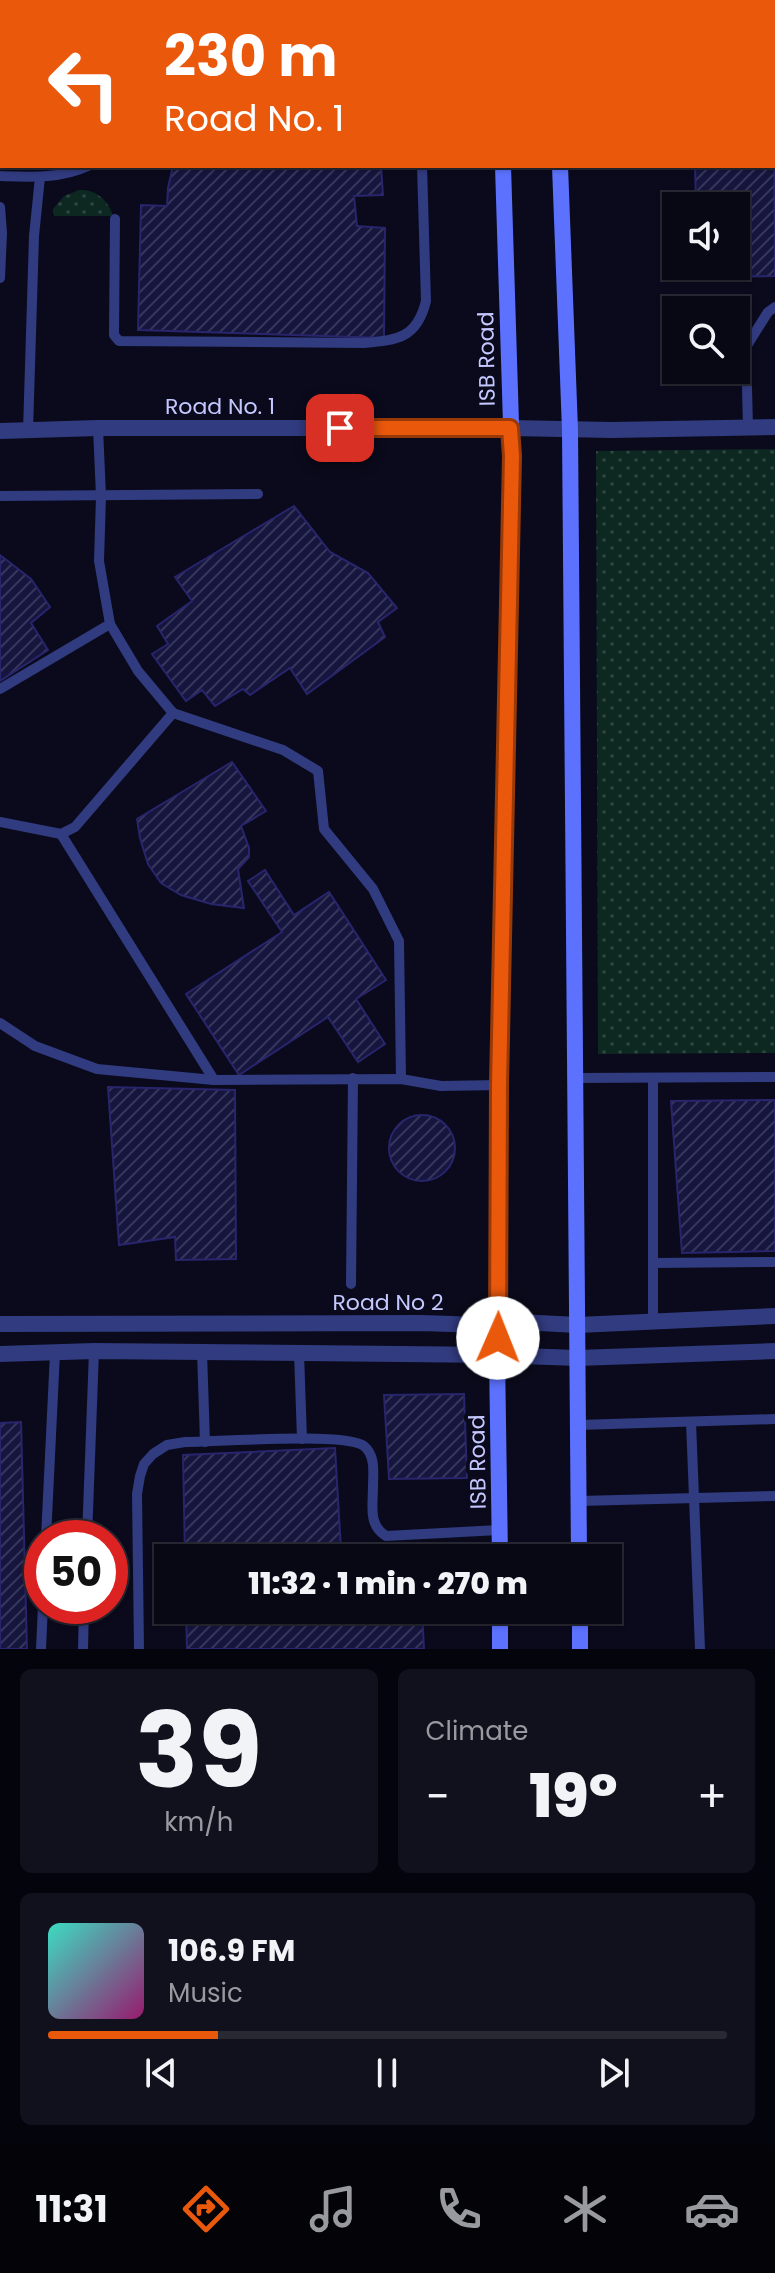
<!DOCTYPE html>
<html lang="en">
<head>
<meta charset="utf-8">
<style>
  :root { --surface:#080815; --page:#11111e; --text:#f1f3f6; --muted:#989aa0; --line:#292934; --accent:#ea580c }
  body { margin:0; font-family:Poppins,sans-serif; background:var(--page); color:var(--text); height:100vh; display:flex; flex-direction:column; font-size:30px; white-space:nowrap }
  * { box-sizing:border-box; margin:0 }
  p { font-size:26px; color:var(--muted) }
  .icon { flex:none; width:44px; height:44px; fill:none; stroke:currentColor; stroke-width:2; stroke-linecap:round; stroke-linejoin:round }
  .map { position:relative; height:1649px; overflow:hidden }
  .details { display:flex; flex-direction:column; gap:20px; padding:20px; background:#04040c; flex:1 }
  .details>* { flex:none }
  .guide { position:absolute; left:0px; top:0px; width:776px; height:168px; box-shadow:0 2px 6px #0004,0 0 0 2px var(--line); background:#ea580c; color:#fff; overflow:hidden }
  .buttons { position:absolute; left:662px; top:192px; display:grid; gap:16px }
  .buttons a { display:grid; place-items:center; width:88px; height:88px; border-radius:0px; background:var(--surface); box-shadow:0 2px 6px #0004,0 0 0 2px var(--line); font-size:40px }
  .speed { position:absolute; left:24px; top:1520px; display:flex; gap:16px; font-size:40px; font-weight:700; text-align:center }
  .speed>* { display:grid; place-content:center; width:104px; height:104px; border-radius:50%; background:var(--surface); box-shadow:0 2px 6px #0004,0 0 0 2px var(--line); line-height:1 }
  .speed .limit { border:12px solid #d22; background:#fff; color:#111 }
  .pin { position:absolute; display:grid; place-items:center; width:68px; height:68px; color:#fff; margin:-34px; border-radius:16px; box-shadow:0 4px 12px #0006 }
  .me { position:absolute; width:88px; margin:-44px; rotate:1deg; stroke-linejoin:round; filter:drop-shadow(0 0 6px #0008) }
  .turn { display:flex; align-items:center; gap:28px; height:168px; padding:0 32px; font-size:36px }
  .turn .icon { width:104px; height:104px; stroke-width:2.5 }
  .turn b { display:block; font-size:56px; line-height:68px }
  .big { font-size:60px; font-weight:800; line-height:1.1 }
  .details .widget { flex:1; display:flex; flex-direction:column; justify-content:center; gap:12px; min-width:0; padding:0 28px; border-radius:12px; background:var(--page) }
  .details .dial { align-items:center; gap:0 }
  .dial b { font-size:104px; line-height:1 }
  .song { display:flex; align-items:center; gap:24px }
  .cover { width:96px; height:96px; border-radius:12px; background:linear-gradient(135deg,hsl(170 70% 55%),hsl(320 70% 35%)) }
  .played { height:8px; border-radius:4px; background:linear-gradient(90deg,var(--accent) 25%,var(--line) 25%) }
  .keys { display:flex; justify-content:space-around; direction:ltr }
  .heat { display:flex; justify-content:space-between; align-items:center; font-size:44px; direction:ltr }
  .details .tiles { flex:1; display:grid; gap:20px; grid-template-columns:1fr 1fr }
  .widget:last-child { grid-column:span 2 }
  .trip { position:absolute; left:154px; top:1544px; width:468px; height:80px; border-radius:0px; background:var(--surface); box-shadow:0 2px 6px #0004,0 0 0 2px var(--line); font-weight:800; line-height:80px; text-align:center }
  .menu { display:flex; height:128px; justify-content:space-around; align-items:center; background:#030308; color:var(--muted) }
  .menu .icon { width:56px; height:56px }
  .menu .active { color:var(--accent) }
  .menu b { font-size:36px; color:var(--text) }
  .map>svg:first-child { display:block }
  .grass { fill:url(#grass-dots) }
  .building { fill:url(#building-hatch); stroke:#28256c; stroke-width:2 }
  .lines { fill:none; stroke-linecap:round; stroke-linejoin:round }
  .service { stroke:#313b7f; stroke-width:10 }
  .tertiary { stroke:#313b7f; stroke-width:16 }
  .secondary { stroke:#5c72ff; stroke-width:16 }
  .route-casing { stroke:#983908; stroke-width:20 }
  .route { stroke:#ea580c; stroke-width:14 }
  .labels { text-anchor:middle; stroke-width:8; stroke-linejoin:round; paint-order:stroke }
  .street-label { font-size:22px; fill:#c5c8ff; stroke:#0a0a1c }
</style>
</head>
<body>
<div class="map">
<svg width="775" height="1649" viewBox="0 0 775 1649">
  <defs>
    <pattern id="grass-dots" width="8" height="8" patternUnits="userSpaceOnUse" patternTransform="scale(2)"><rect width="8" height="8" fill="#0d2721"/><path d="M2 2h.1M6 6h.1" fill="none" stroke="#2f4542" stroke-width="1.8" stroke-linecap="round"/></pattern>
    <pattern id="building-hatch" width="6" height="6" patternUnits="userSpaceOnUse" patternTransform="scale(2)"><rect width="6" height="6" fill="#16153e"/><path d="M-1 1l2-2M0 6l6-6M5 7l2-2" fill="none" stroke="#36365b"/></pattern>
  </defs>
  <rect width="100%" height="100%" fill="#0a0a1c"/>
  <!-- grass -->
  <g class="grass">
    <path d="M79 190C96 189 108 200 113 216H54L53 209 64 196Z"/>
    <path d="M775 449V1053L598 1054 596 451Z"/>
  </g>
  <!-- building -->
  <g class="building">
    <path d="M194 0H383V2H196Z"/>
    <rect x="659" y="0" width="78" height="2"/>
    <path d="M774 107 775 276 697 277 696 266H736V206H696L695 166H774Z"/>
    <path d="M173 166H381L383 195 354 196 357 226 385 228 384 338 138 330 141 205 167 206 168 188Z"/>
    <path d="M294 506 330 552 368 573 397 608 378 622 385 637 307 694 290 668 250 695 243 689 215 706 202 690 186 701 152 654 168 644 157 626 192 601 175 577Z"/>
    <path d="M0 555 31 579 50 607 31 623 48 650 0 681Z"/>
    <path d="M232 762 266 811 241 826 249 848V857L238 869 244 908 211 904 181 895 161 883 148 864 140 838 137 819Z"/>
    <path d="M265 870 294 915 329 892 386 980 356 999 385 1044 358 1062 328 1017 239 1075 186 994 282 932 248 881Z"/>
    <path d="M108 1087 235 1090 236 1259 176 1260 175 1237 119 1245Z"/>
    <path d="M775 1100V1251L682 1253 671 1101Z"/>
    <circle cx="422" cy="1148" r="33"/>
    <path d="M464 1394 467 1478 389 1479 384 1395Z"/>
    <path d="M21 1422 27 1649H0V1423Z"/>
    <path d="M335 1448 341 1550 419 1545V1558H185L183 1455Z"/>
    <path d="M186 1610H422L424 1649H187Z"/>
  </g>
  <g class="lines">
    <!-- service -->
    <g class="service">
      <path d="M110 0 114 2"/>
      <path d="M0 176C30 177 60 179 88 166"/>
      <path d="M0 207 2 233 0 278"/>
      <path d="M115 219 114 335 119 341 364 343C398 340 417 338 426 301L422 166"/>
      <path d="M748 428 746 347 768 312 775 307"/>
      <path d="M28 431 34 236 40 177"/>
      <path d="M0 496 258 494"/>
      <path d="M0 689 110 624"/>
      <path d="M173 713 283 750 318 771 324 829 373 889 399 941 401 1079"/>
      <path d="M0 822 61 834 75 827 173 713 138 671 110 624 99 561 101 496 98 428"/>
      <path d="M61 834 214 1080"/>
      <path d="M0 1023 35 1046 97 1069 214 1080 401 1079 441 1086 499 1085"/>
      <path d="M576 1078 775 1077"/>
      <path d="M653 1078V1321"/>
      <path d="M653 1263 775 1262"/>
      <path d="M351 1284 353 1078"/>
      <path d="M202 1352 205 1442"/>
      <path d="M299 1353 302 1439"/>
      <path d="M691 1422 700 1649"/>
      <path d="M578 1425 775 1419"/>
      <path d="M579 1501 775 1496"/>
      <path d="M46 1538 55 1353"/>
      <path d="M87 1538 94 1351"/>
      <path d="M41 1649 43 1606"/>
      <path d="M83 1649 84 1606"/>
      <path d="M139 1649 137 1494 140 1476 144 1464 153 1454 167 1445 185 1442C216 1442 345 1432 364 1446 376 1456 373 1473 373 1486 373 1506 368 1525 386 1536L499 1530"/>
    </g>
    <!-- tertiary -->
    <g class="tertiary">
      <path d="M0 431 98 428H510L612 430 775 427"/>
      <path d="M0 1324 421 1323 480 1325 499 1321 578 1325 775 1316"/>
      <path d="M0 1354 94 1351 497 1355 577 1358 775 1351"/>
    </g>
    <!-- secondary -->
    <g class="secondary">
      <path d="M499 0V2"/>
      <path d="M554 0V2"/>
      <path d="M560 166 570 430 579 1558"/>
      <path d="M500 1558 497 1355 499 1085 512 456 503 166"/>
      <path d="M500 1610V1649"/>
      <path d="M580 1610V1649"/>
    </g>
  </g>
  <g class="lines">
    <defs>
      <path id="route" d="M340 428H510L512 456 499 1085 498 1338"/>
    </defs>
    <!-- route casing -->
    <use href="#route" class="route-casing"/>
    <!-- route -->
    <use href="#route" class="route"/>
  </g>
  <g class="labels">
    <!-- street labels -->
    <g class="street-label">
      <text transform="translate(486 359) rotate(-91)" y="8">ISB Road</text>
      <text x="220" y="414">Road No. 1</text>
      <text x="388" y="1310">Road No 2</text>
      <text transform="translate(477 1462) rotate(-91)" y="8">ISB Road</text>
    </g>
  </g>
</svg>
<div class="buttons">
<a><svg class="icon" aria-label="sound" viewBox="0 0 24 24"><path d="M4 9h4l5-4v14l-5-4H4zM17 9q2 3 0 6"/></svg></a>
<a><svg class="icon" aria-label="search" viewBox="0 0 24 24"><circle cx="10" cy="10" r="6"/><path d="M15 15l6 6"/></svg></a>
</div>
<div class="speed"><div class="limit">50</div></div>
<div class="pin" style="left:340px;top:428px;background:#d93025"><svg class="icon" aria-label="arrive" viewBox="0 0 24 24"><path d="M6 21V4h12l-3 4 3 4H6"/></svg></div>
<svg class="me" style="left:498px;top:1338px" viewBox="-20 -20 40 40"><circle r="19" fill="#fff"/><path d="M0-13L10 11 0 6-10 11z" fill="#ea580c"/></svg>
<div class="trip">11:32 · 1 min · 270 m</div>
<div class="guide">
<div class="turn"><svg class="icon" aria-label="left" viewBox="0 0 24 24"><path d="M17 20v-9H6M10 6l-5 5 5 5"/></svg><div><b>230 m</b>Road No. 1</div></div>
</div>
</div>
<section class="details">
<div class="tiles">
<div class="widget dial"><b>39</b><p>km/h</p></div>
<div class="widget"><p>Climate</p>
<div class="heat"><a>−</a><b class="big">19°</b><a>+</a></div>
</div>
<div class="widget">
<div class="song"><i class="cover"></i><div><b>106.9 FM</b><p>Music</p></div></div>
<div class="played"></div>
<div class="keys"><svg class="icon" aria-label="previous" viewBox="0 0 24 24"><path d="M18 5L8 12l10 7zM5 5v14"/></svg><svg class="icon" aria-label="pause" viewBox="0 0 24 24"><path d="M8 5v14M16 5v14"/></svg><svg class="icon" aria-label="next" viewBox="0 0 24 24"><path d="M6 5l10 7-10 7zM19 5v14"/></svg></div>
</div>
</div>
</section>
<nav class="menu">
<b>11:31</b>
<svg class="icon active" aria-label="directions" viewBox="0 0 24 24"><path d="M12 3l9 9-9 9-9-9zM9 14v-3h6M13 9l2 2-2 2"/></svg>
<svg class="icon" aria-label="music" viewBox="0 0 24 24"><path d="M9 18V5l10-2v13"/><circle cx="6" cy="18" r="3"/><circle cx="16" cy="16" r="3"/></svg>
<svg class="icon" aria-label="phone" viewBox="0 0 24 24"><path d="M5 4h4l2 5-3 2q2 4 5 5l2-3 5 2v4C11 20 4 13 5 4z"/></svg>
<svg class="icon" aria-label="climate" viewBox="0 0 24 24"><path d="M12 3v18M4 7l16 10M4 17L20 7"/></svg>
<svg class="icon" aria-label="car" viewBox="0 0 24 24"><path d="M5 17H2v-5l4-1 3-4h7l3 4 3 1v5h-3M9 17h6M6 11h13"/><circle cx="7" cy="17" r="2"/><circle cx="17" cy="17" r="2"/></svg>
</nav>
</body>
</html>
